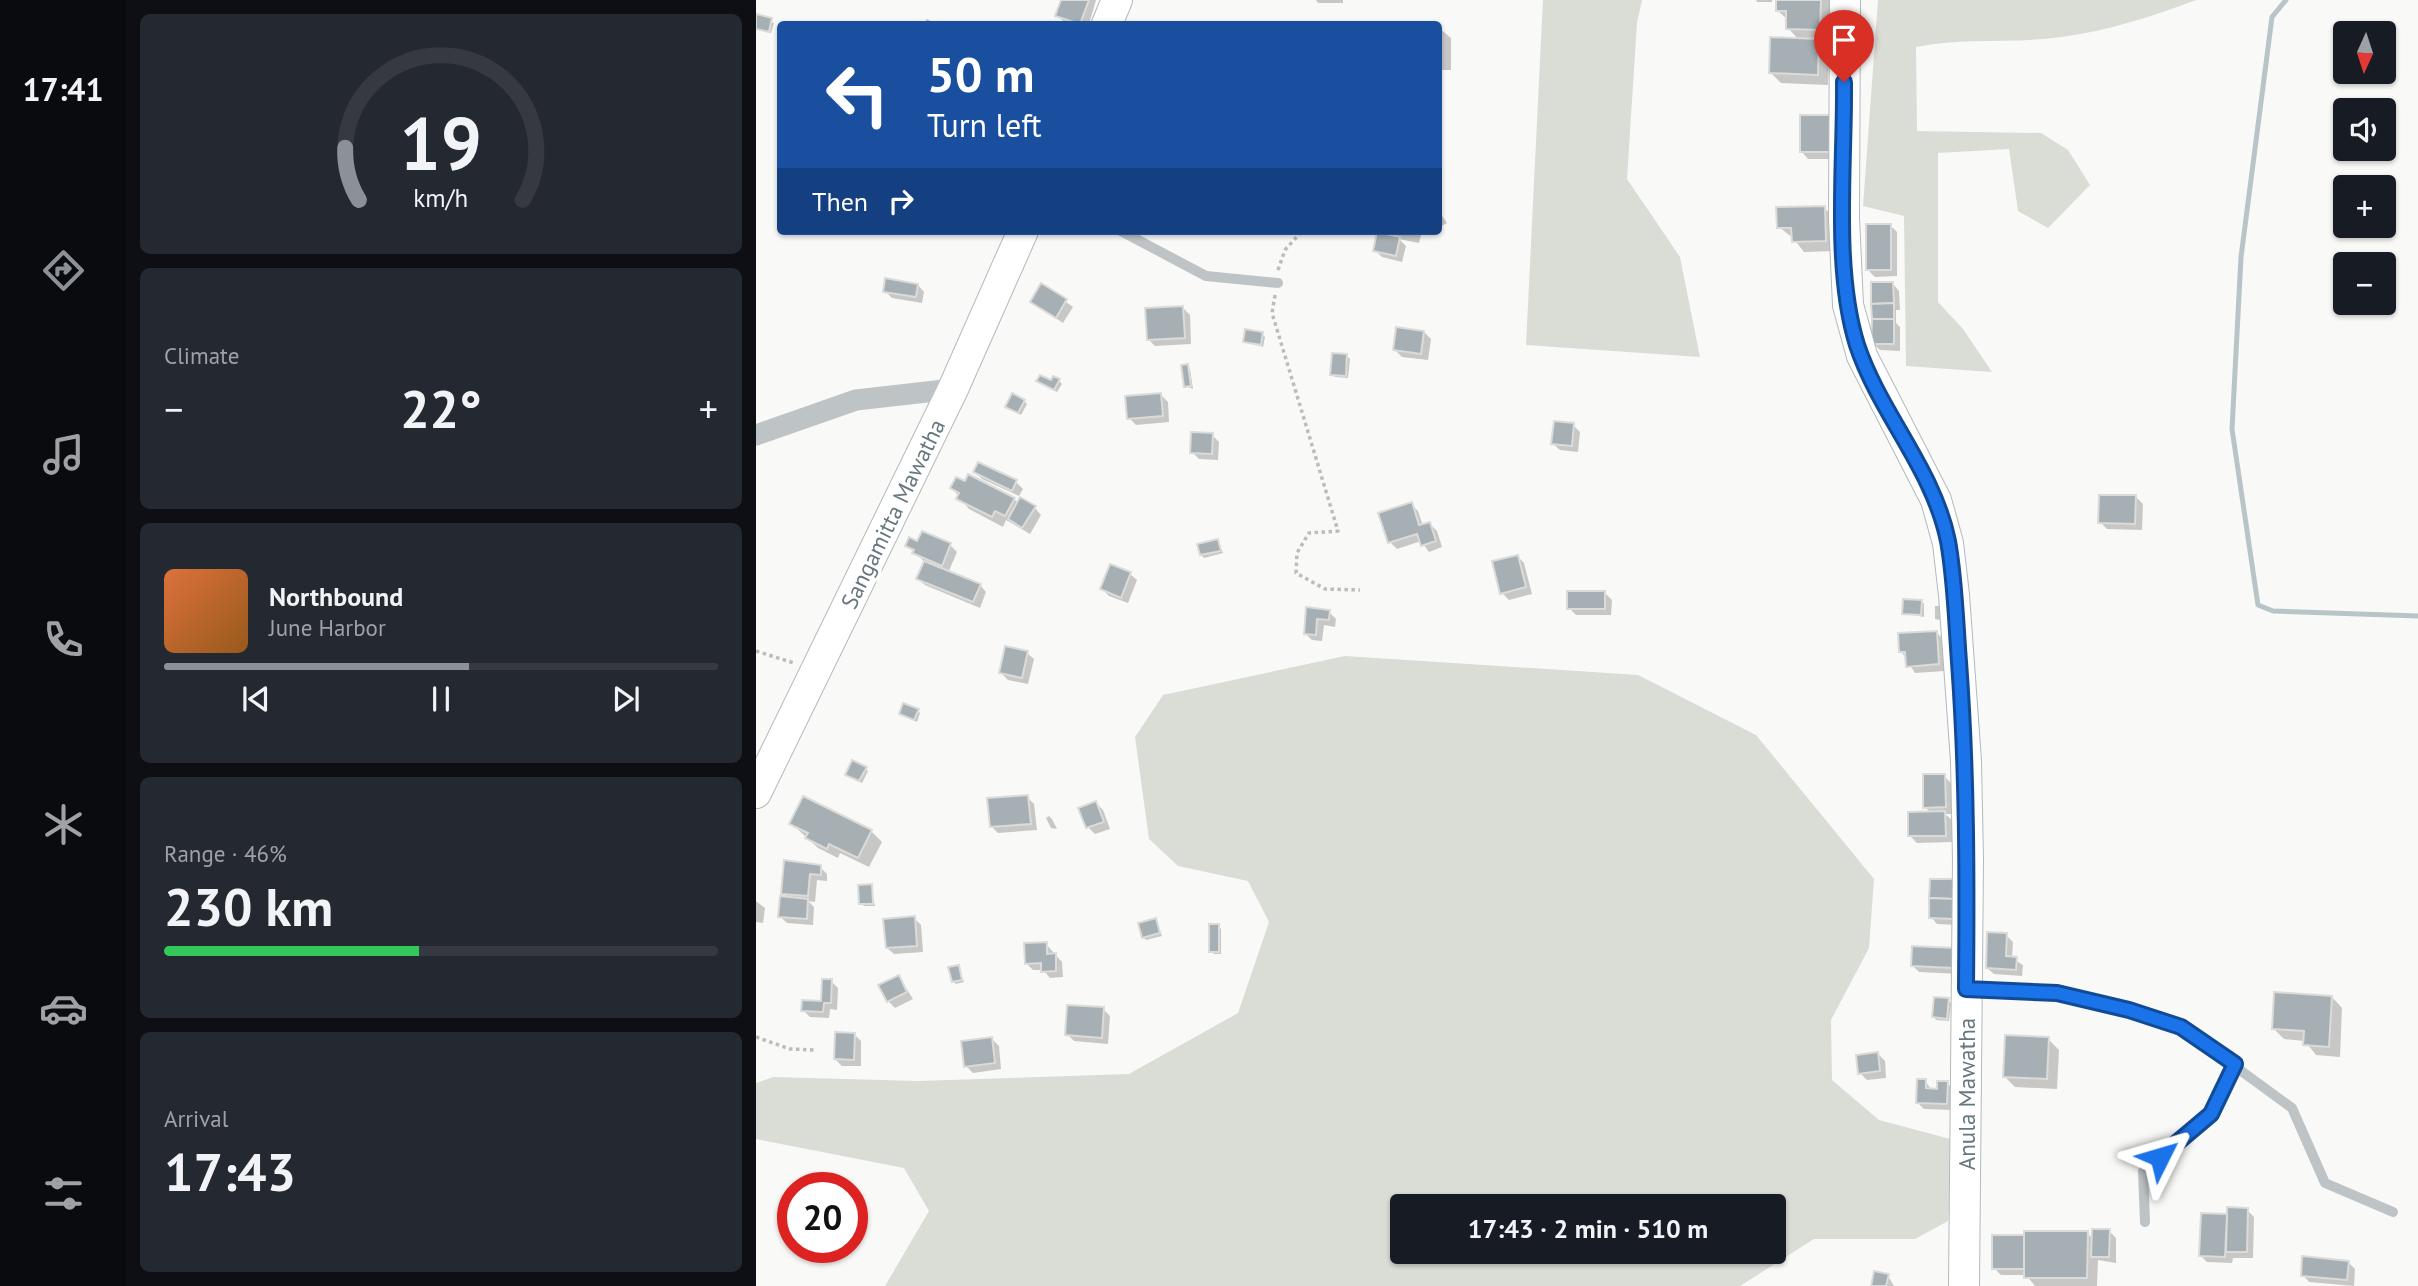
<!DOCTYPE html>
<html lang="en">
<head>
<meta charset="utf-8">
<style>
  :root { --surface:#171b24; --page:#242831; --text:#f1f3f6; --muted:#9ea1a6; --line:#363941; --accent:#8c9099 }
  body { margin:0; font-family:"PT Sans",sans-serif; background:var(--page); color:var(--text); height:100vh; display:flex; flex-direction:column; font-size:26px; white-space:nowrap }
  * { box-sizing:border-box; margin:0 }
  p { font-size:23px; color:var(--muted) }
  .icon { flex:none; width:38px; height:38px; fill:none; stroke:currentColor; stroke-width:2; stroke-linecap:round; stroke-linejoin:round }
  .map { position:relative; flex:1; overflow:hidden }
  .sheet { display:flex; flex-direction:column; gap:14px; padding:14px; background:#0d0f14; width:630px }
  .sheet>* { flex:none }
  .top-card { position:absolute; left:21px; top:21px; width:665px; height:214px; border-radius:7px; box-shadow:0 2px 5px #0004; background:#1a4fa0; color:#fff; overflow:hidden }
  .needle { width:46px; rotate:183deg }
  .controls { position:absolute; left:1577px; top:21px; display:grid; gap:14px }
  .controls a { display:grid; place-items:center; width:63px; height:63px; border-radius:7px; background:var(--surface); box-shadow:0 2px 5px #0004; font-size:35px }
  .speed { position:absolute; left:21px; top:1172px; display:flex; gap:14px; font-size:35px; font-weight:700; text-align:center }
  .speed>* { display:grid; place-content:center; width:91px; height:91px; border-radius:50%; background:var(--surface); box-shadow:0 2px 5px #0004; line-height:1 }
  .speed .limit { border:10px solid #d22; background:#fff; color:#111 }
  .pin { position:absolute; display:grid; place-items:center; width:60px; height:60px; color:#fff; margin:-72px -30px; border-radius:50% 50% 50% 0; rotate:-45deg; box-shadow:0 0 7px #0007 }
  .pin .icon { rotate:45deg }
  .me { position:absolute; width:77px; margin:-38px; rotate:50deg; stroke-linejoin:round; filter:drop-shadow(0 0 5px #0008) }
  .turn { display:flex; align-items:center; gap:24px; height:147px; padding:0 35px; font-size:32px }
  .turn .icon { width:91px; height:91px; stroke-width:2.5 }
  .turn b { display:block; font-size:49px; line-height:60px }
  .then { display:flex; align-items:center; height:66px; padding:0 35px; background:#0003; gap:14px; font-size:26px }
  .big { font-size:52px; font-weight:700; line-height:1.1 }
  .sheet .card { flex:1; display:flex; flex-direction:column; justify-content:center; gap:10px; min-width:0; padding:0 24px; border-radius:10px; background:var(--page) }
  .sheet .dial { align-items:center; gap:0 }
  .dial svg { height:182px; overflow:visible; fill:none; stroke:var(--line); stroke-width:7; stroke-linecap:round; text-anchor:middle }
  .dial text { fill:var(--text); stroke:none }
  .song { display:flex; align-items:center; gap:21px }
  .cover { width:84px; height:84px; border-radius:10px; background:linear-gradient(135deg,hsl(20 70% 55%),hsl(30 70% 35%)) }
  .played { height:7px; border-radius:4px; background:linear-gradient(90deg,var(--accent) 55%,var(--line) 55%) }
  .keys { display:flex; justify-content:space-around; direction:ltr }
  .heat { display:flex; justify-content:space-between; align-items:center; font-size:38px; direction:ltr }
  .charge { height:10px; border-radius:5px; background:linear-gradient(90deg,#34c759 46%,var(--line) 0) }
  .trip { position:absolute; left:634px; top:1194px; width:396px; height:70px; border-radius:7px; background:var(--surface); box-shadow:0 2px 5px #0004; font-weight:700; line-height:70px; text-align:center }
  main { display:flex; flex:1; min-height:0 }
  .dock { display:flex; flex-direction:column; width:126px; justify-content:space-around; align-items:center; background:#090b0e; color:var(--muted) }
  .dock .icon { width:49px; height:49px }
  .dock .selected { color:var(--accent) }
  .dock b { font-size:32px; color:var(--text) }
  .map>svg:first-child { display:block }
  .green { fill:#daddd6; fill-rule:evenodd }
  .shadow { fill:#0003 }
  .lines { fill:none; stroke-linecap:round; stroke-linejoin:round }
  .stream { stroke:#b8c4c7; stroke-width:5 }
  .building { fill:#a6afb3; stroke:#dbdbd9; stroke-width:2 }
  .secondary-casing { stroke:#b3b9bd; stroke-width:32 }
  .path { stroke:#b9bdbf; stroke-width:3.5; stroke-dasharray:3.5 3.5; stroke-linecap:butt }
  .lane { stroke:#bec3c6; stroke-width:10 }
  .street { stroke:#bec3c6; stroke-width:21 }
  .secondary { stroke:#fff; stroke-width:30 }
  .route-casing { stroke:#114b97; stroke-width:18 }
  .route { stroke:#1a73e8; stroke-width:12 }
  .labels { text-anchor:middle; stroke-width:7; stroke-linejoin:round; paint-order:stroke }
  .street-label { font-size:23px; fill:#66777f; stroke:#fff }
</style>
</head>
<body>
<main>
<nav class="dock">
<b>17:41</b>
<svg class="icon selected" aria-label="directions" viewBox="0 0 24 24"><path d="M12 3l9 9-9 9-9-9zM9 14v-3h6M13 9l2 2-2 2"/></svg>
<svg class="icon" aria-label="music" viewBox="0 0 24 24"><path d="M9 18V5l10-2v13"/><circle cx="6" cy="18" r="3"/><circle cx="16" cy="16" r="3"/></svg>
<svg class="icon" aria-label="phone" viewBox="0 0 24 24"><path d="M5 4h4l2 5-3 2q2 4 5 5l2-3 5 2v4C11 20 4 13 5 4z"/></svg>
<svg class="icon" aria-label="climate" viewBox="0 0 24 24"><path d="M12 3v18M4 7l16 10M4 17L20 7"/></svg>
<svg class="icon" aria-label="car" viewBox="0 0 24 24"><path d="M5 17H2v-5l4-1 3-4h7l3 4 3 1v5h-3M9 17h6M6 11h13"/><circle cx="7" cy="17" r="2"/><circle cx="17" cy="17" r="2"/></svg>
<svg class="icon" aria-label="filters" viewBox="0 0 24 24"><path d="M4 7h16M4 17h16"/><circle cx="9" cy="7" r="2"/><circle cx="15" cy="17" r="2"/></svg>
</nav>
<section class="sheet">
<div class="card dial"><svg viewBox="0 0 100 80">
<path d="M14 69A42 42 0 1 1 86 69"/>
<path d="M14 69A42 42 0 0 1 8 46" stroke="#8c9099"/>
<text x="50" y="56" font-size="32" font-weight="700">19</text>
<text x="50" y="72" font-size="11">km/h</text>
</svg></div>
<div class="card"><p>Climate</p>
<div class="heat"><a>−</a><b class="big">22°</b><a>+</a></div>
</div>
<div class="card">
<div class="song"><i class="cover"></i><div><b>Northbound</b><p>June Harbor</p></div></div>
<div class="played"></div>
<div class="keys"><svg class="icon" aria-label="previous" viewBox="0 0 24 24"><path d="M18 5L8 12l10 7zM5 5v14"/></svg><svg class="icon" aria-label="pause" viewBox="0 0 24 24"><path d="M8 5v14M16 5v14"/></svg><svg class="icon" aria-label="next" viewBox="0 0 24 24"><path d="M6 5l10 7-10 7zM19 5v14"/></svg></div>
</div>
<div class="card"><p>Range · 46%</p><b class="big">230 km</b><div class="charge"></div></div>
<div class="card"><p>Arrival</p><b class="big">17:43</b></div>
</section>
<div class="map">
<svg width="1662" height="1286" viewBox="0 0 1662 1286">
  <rect width="100%" height="100%" fill="#f9f9f7"/>
  <!-- green -->
  <g class="green">
    <path d="M787 0H886L881 23 871 179 924 257 944 357 770 345Z"/>
    <path d="M1122 0H1440C1397 16 1352 31 1305 37 1257 44 1209 37 1160 47L1161 131 1285 133 1312 150 1334 185 1292 228 1262 211 1253 149 1182 153V302L1207 329 1236 372 1150 366 1148 216 1107 206Z"/>
    <path d="M589 656 882 675 1000 735 1118 879 1113 948 1075 1020 1076 1080 1123 1120 1198 1140 1192 1221 1159 1239H1058L984 1286H129L173 1211 148 1168 0 1139V1083L17 1077 162 1081 373 1074 482 1013 513 922 492 881 422 866 393 839 379 737 407 695ZM646 1206H1017V1251H646Z"/>
  </g>
  <!-- shadow -->
  <g class="shadow">
    <path d="M307 0H340L333 24 308 22 301 15Z"/>
    <path d="M560 0H587V3H562Z"/>
    <path d="M1000 0H1016V2H1001Z"/>
    <path d="M1022 0H1075L1074 40 1062 39 1073 51 1072 85 1025 83 1014 72 1043 40 1032 28V20L1021 10Z"/>
    <path d="M0 16 18 23 15 33 0 29Z"/>
    <path d="M682 27 695 38V70H682Z"/>
    <path d="M1045 117 1084 159H1052L1046 152Z"/>
    <path d="M1068 208 1079 218 1080 251 1048 252 1037 238 1023 227Z"/>
    <path d="M682 210 691 223 682 228Z"/>
    <path d="M1134 225 1141 232V276L1119 277 1112 270Z"/>
    <path d="M626 231H666L663 243 643 239 650 246 646 262 626 257 619 250 632 237Z"/>
    <path d="M1137 284 1143 291 1144 310H1140V323L1144 327V351L1124 350 1117 343Z"/>
    <path d="M162 285 168 292 166 303 136 298 129 291Z"/>
    <path d="M286 285 317 307 307 323 276 302Z"/>
    <path d="M427 308 434 315 435 344 399 346 392 339Z"/>
    <path d="M668 332 675 339 672 360 646 357 639 350Z"/>
    <path d="M506 334 509 337 507 347 489 341Z"/>
    <path d="M591 356 594 359 592 378 579 377 576 374Z"/>
    <path d="M431 366 434 369 437 389 430 386Z"/>
    <path d="M282 381H303L306 384 301 392Z"/>
    <path d="M405 395 412 402 413 422 380 425 373 418Z"/>
    <path d="M268 401 271 404 265 415 251 407Z"/>
    <path d="M817 425 824 432 822 452 804 450 797 444Z"/>
    <path d="M456 435 463 442 462 460 443 459 436 452Z"/>
    <path d="M219 472 260 482 267 489 263 496 226 479Z"/>
    <path d="M196 488 258 499 263 504 279 508 285 515 274 534 250 520 247 527 213 509Z"/>
    <path d="M1380 497 1387 504 1386 530 1351 529 1344 522Z"/>
    <path d="M655 504 662 511 667 526 674 524 681 531 686 547 673 552 665 541 641 549 634 542Z"/>
    <path d="M462 541 467 553 448 558 445 555Z"/>
    <path d="M194 545 201 552 192 573 224 585 230 592 224 608 169 585 162 579 169 562 152 546Z"/>
    <path d="M761 556 768 563 776 594 753 600 746 593Z"/>
    <path d="M374 574 381 580 372 603 353 596 346 589Z"/>
    <path d="M849 593 856 600 855 615H820L813 608Z"/>
    <path d="M1165 601 1168 604V617L1148 613Z"/>
    <path d="M1179 606H1191L1194 622 1179 619Z"/>
    <path d="M552 609 573 612 580 619 579 627 568 625 566 641 556 640 549 633Z"/>
    <path d="M1180 632 1187 639 1189 671 1159 673 1145 651Z"/>
    <path d="M271 653 278 659 272 684 252 680 245 673Z"/>
    <path d="M162 711 164 713 161 722 145 713Z"/>
    <path d="M109 768 112 771 106 783 94 777Z"/>
    <path d="M1188 776 1195 783 1196 814H1189L1196 820V842L1161 843 1154 836 1175 813 1169 807Z"/>
    <path d="M271 797 278 804 281 830 242 833 235 826Z"/>
    <path d="M340 803 347 810 354 829 339 834 332 827Z"/>
    <path d="M293 816 296 819 301 829 295 828 290 818Z"/>
    <path d="M35 823 115 831 126 842 113 867 84 853 82 858 62 848Z"/>
    <path d="M29 862 64 867 71 874V881L61 880 59 902 52 901 58 907 57 925 31 923 24 916 33 899 27 893Z"/>
    <path d="M1175 881 1204 925 1181 924 1175 917Z"/>
    <path d="M115 886 119 906H108L105 903Z"/>
    <path d="M0 901 9 908 7 923 0 922Z"/>
    <path d="M158 918 165 925 167 952 138 954 131 948Z"/>
    <path d="M400 920 406 936 390 940 387 937Z"/>
    <path d="M462 926 465 929V954H458L455 951Z"/>
    <path d="M1250 935 1257 942 1256 958 1267 965 1266 976 1238 974 1231 968Z"/>
    <path d="M290 944 306 962 307 977 294 978 287 970H277L270 963Z"/>
    <path d="M1205 957 1204 974 1163 972 1156 965Z"/>
    <path d="M202 967 208 982 200 984 197 981Z"/>
    <path d="M143 977 157 999 139 1008 132 1001Z"/>
    <path d="M75 981 82 988 81 1010 74 1009 73 1018 54 1017 47 1010 67 1003Z"/>
    <path d="M1576 997 1586 1008 1584 1057 1560 1055 1549 1041 1528 1039 1517 1028Z"/>
    <path d="M1192 1000 1195 1003 1193 1021 1180 1020 1178 1017Z"/>
    <path d="M347 1009 354 1016 352 1044 318 1041 311 1034Z"/>
    <path d="M98 1034 105 1041V1066H86L79 1059Z"/>
    <path d="M236 1039 243 1046 245 1069 217 1073 210 1066Z"/>
    <path d="M1292 1039 1303 1050 1301 1089 1259 1087 1248 1076Z"/>
    <path d="M1122 1054 1129 1061 1130 1078 1111 1080 1104 1073Z"/>
    <path d="M1169 1081 1176 1090H1182L1191 1083 1198 1090 1197 1110 1168 1109 1161 1102Z"/>
    <path d="M93 1183 100 1190 106 1207 96 1210V1188L85 1186Z"/>
    <path d="M1491 1210 1498 1217 1497 1258H1477L1476 1263 1451 1262 1444 1255 1473 1215Z"/>
    <path d="M1353 1231 1360 1238V1263L1342 1260 1341 1286H1279L1270 1275H1245L1238 1268 1331 1233 1338 1240Z"/>
    <path d="M1592 1262 1599 1269 1598 1286 1553 1282 1547 1275Z"/>
    <path d="M1132 1276 1138 1286H1117Z"/>
  </g>
  <g class="lines">
    <!-- stream -->
    <path class="stream" d="M1530 0 1516 17 1485 257 1476 429 1502 605 1517 611 1662 616"/>
  </g>
  <!-- building -->
  <g class="building">
    <path d="M305 0H333L324 24 299 16Z"/>
    <path d="M1020 0H1065L1064 30 1030 29V11H1020Z"/>
    <path d="M0 14 16 18 13 32 0 29Z"/>
    <path d="M1014 37 1063 39 1062 75 1013 73Z"/>
    <rect x="1044" y="115" width="34" height="37"/>
    <path d="M1069 206 1070 241 1036 242 1035 228H1021L1020 207Z"/>
    <rect x="1110" y="224" width="25" height="46"/>
    <path d="M621 232 644 237 640 256 617 251Z"/>
    <path d="M129 278 162 284 160 297 127 292Z"/>
    <path d="M1115 282H1137L1138 303 1115 304Z"/>
    <path d="M285 283 311 299 300 318 274 302Z"/>
    <path d="M1138 303V319H1116L1115 304Z"/>
    <path d="M427 306 429 338 391 340 389 308Z"/>
    <path d="M1116 319H1138V344H1115Z"/>
    <path d="M640 327 668 331 665 354 637 350Z"/>
    <path d="M489 329 507 332 505 345 487 342Z"/>
    <path d="M576 353 591 354 590 376 574 375Z"/>
    <path d="M432 364 435 386 428 387 425 365Z"/>
    <path d="M284 375 295 380 297 376 304 379 298 390 280 381Z"/>
    <path d="M256 393 269 400 262 413 249 407Z"/>
    <path d="M405 393 407 416 371 419 369 396Z"/>
    <path d="M798 421 818 423 816 446 795 444Z"/>
    <path d="M435 432 457 433 456 454 434 453Z"/>
    <path d="M222 462 261 480 256 491 217 472Z"/>
    <path d="M212 474 259 498 249 516 239 511 236 517 200 499 203 493 194 488 200 477 209 481Z"/>
    <path d="M1343 495H1380L1379 524 1342 523Z"/>
    <path d="M264 497 280 506 266 528 252 519Z"/>
    <path d="M656 502 663 525 674 522 680 541 665 546 661 534 632 543 622 513Z"/>
    <path d="M166 531 195 543 186 566 156 553 158 550 149 546 153 537 161 541Z"/>
    <path d="M462 539 465 551 444 555 441 544Z"/>
    <path d="M762 555 770 587 744 594 736 561Z"/>
    <path d="M168 561 225 584 217 602 160 579Z"/>
    <path d="M354 564 375 572 365 598 344 589Z"/>
    <rect x="811" y="591" width="38" height="18"/>
    <path d="M1147 599 1166 600 1165 615 1146 614Z"/>
    <path d="M550 607 574 610 573 620 561 619 560 635 548 634Z"/>
    <path d="M1181 631 1183 664 1150 667 1149 652H1143L1142 633Z"/>
    <path d="M249 646 272 651 266 678 243 673Z"/>
    <path d="M147 703 163 709 158 720 143 714Z"/>
    <path d="M96 760 111 767 103 781 89 775Z"/>
    <path d="M1167 774H1189L1190 807 1167 808Z"/>
    <path d="M272 795 275 824 234 827 231 798Z"/>
    <path d="M47 796 116 830 102 858 73 844 71 849 49 838 52 833 33 824Z"/>
    <path d="M340 801 348 822 330 828 322 808Z"/>
    <path d="M1189 811 1190 836H1152V812Z"/>
    <path d="M28 860 65 865V875L54 874 52 896 25 894Z"/>
    <path d="M1174 879H1199V899L1173 898Z"/>
    <path d="M116 884 117 904H103L102 885Z"/>
    <path d="M24 896 52 899 51 919 22 917Z"/>
    <path d="M1173 898 1199 899 1198 919 1173 918Z"/>
    <path d="M159 916 161 946 130 948 127 919Z"/>
    <path d="M400 918 404 933 386 938 382 923Z"/>
    <rect x="453" y="924" width="10" height="28"/>
    <path d="M1231 932 1251 933 1250 956 1261 957 1260 970 1230 968Z"/>
    <path d="M291 942V954L300 953V971L285 972V963L269 964 268 943Z"/>
    <path d="M1156 946 1199 948 1198 968 1155 966Z"/>
    <path d="M203 965 206 980 196 982 192 967Z"/>
    <path d="M143 975 151 992 131 1002 122 985Z"/>
    <path d="M66 979H76L75 1003H68L67 1012 45 1011 46 1000 65 1001Z"/>
    <path d="M1518 992 1576 996 1573 1047 1547 1045 1548 1031 1516 1029Z"/>
    <path d="M1178 997 1193 998 1191 1019 1176 1017Z"/>
    <path d="M311 1005 348 1007 346 1038 309 1035Z"/>
    <path d="M79 1032 99 1033 98 1060 78 1059Z"/>
    <path d="M1249 1035 1293 1037 1291 1079 1247 1077Z"/>
    <path d="M236 1037 239 1063 208 1067 205 1041Z"/>
    <path d="M1122 1052 1124 1071 1102 1074 1100 1055Z"/>
    <path d="M1161 1079H1170V1088L1181 1089V1081H1192L1191 1104 1160 1103Z"/>
    <path d="M1471 1207 1492 1208 1491 1252H1470Z"/>
    <path d="M1445 1213 1471 1214 1469 1257 1443 1256Z"/>
    <path d="M1336 1229H1354L1353 1257H1335Z"/>
    <path d="M1268 1231H1332L1331 1278H1268Z"/>
    <rect x="1236" y="1235" width="32" height="34"/>
    <path d="M1546 1256 1593 1261 1591 1280 1545 1276Z"/>
    <path d="M1118 1271 1133 1274 1130 1286H1115Z"/>
  </g>
  <g class="lines">
    <defs>
      <g id="secondary">
        <path d="M1089 0 1088 218 1092 305 1106 356 1180 500 1192 543 1198 595 1210 761 1212 860 1208 1286"/>
        <path d="M351 24 361 0"/>
        <path d="M0 793 197 389 267 231"/>
      </g>
    </defs>
    <!-- secondary casing -->
    <use href="#secondary" class="secondary-casing"/>
    <!-- path -->
    <g class="path">
      <path d="M170 21 179 24"/>
      <path d="M522 270 529 250 546 231"/>
      <path d="M519 295 516 313 582 531 553 533 541 553 540 573 569 589 604 590"/>
      <path d="M0 651 38 663"/>
      <path d="M0 1037 34 1049 60 1050"/>
    </g>
    <!-- lane -->
    <g class="lane">
      <path d="M365 231 450 276 522 283"/>
      <path d="M1213 989 1302 993 1425 1027 1536 1108 1569 1183 1637 1212"/>
      <path d="M1389 1222 1387 1171 1455 1114 1479 1064"/>
    </g>
    <!-- street -->
    <path class="street" d="M0 435 100 400 197 389"/>
    <!-- secondary -->
    <use href="#secondary" class="secondary"/>
  </g>
  <g class="lines">
    <defs>
      <path id="route" d="M1088 82C1089 163 1077 268 1101 345 1124 414 1177 468 1192 541 1199 580 1200 622 1203 662 1211 771 1211 879 1210 989L1301 993 1373 1010 1425 1027 1479 1064 1455 1114 1404 1157"/>
    </defs>
    <!-- route casing -->
    <use href="#route" class="route-casing"/>
    <!-- route -->
    <use href="#route" class="route"/>
  </g>
  <g class="labels">
    <!-- street labels -->
    <g class="street-label">
      <text transform="translate(137 514) rotate(-64)" y="8">Sangamitta Mawatha</text>
      <text transform="translate(1211 1094) rotate(-90)" y="8">Anula Mawatha</text>
    </g>
  </g>
</svg>
<div class="controls">
<a><svg class="needle" viewBox="-14 -14 28 28"><path d="M0-13l5 13h-10z" fill="#e53935"/><path d="M0 13l5-13h-10z" fill="#9ea1a6"/></svg></a>
<a><svg class="icon" aria-label="sound" viewBox="0 0 24 24"><path d="M4 9h4l5-4v14l-5-4H4zM17 9q2 3 0 6"/></svg></a>
<a>+</a>
<a>−</a>
</div>
<div class="speed"><div class="limit">20</div></div>
<div class="pin" style="left:1088px;top:82px;background:#d93025"><svg class="icon" aria-label="arrive" viewBox="0 0 24 24"><path d="M6 21V4h12l-3 4 3 4H6"/></svg></div>
<svg class="me" style="left:1404px;top:1157px" viewBox="-20 -20 40 40"><path d="M0-17L14 15 0 8-14 15z" fill="#1a73e8" stroke="#fff" stroke-width="4"/></svg>
<div class="trip">17:43 · 2 min · 510 m</div>
<div class="top-card">
<div class="turn"><svg class="icon" aria-label="left" viewBox="0 0 24 24"><path d="M17 20v-9H6M10 6l-5 5 5 5"/></svg><div><b>50 m</b>Turn left</div></div>
<div class="then">Then<svg class="icon" aria-label="right" viewBox="0 0 24 24"><path d="M7 20v-9h11M14 6l5 5-5 5"/></svg></div>
</div>
</div>
</main>
</body>
</html>
